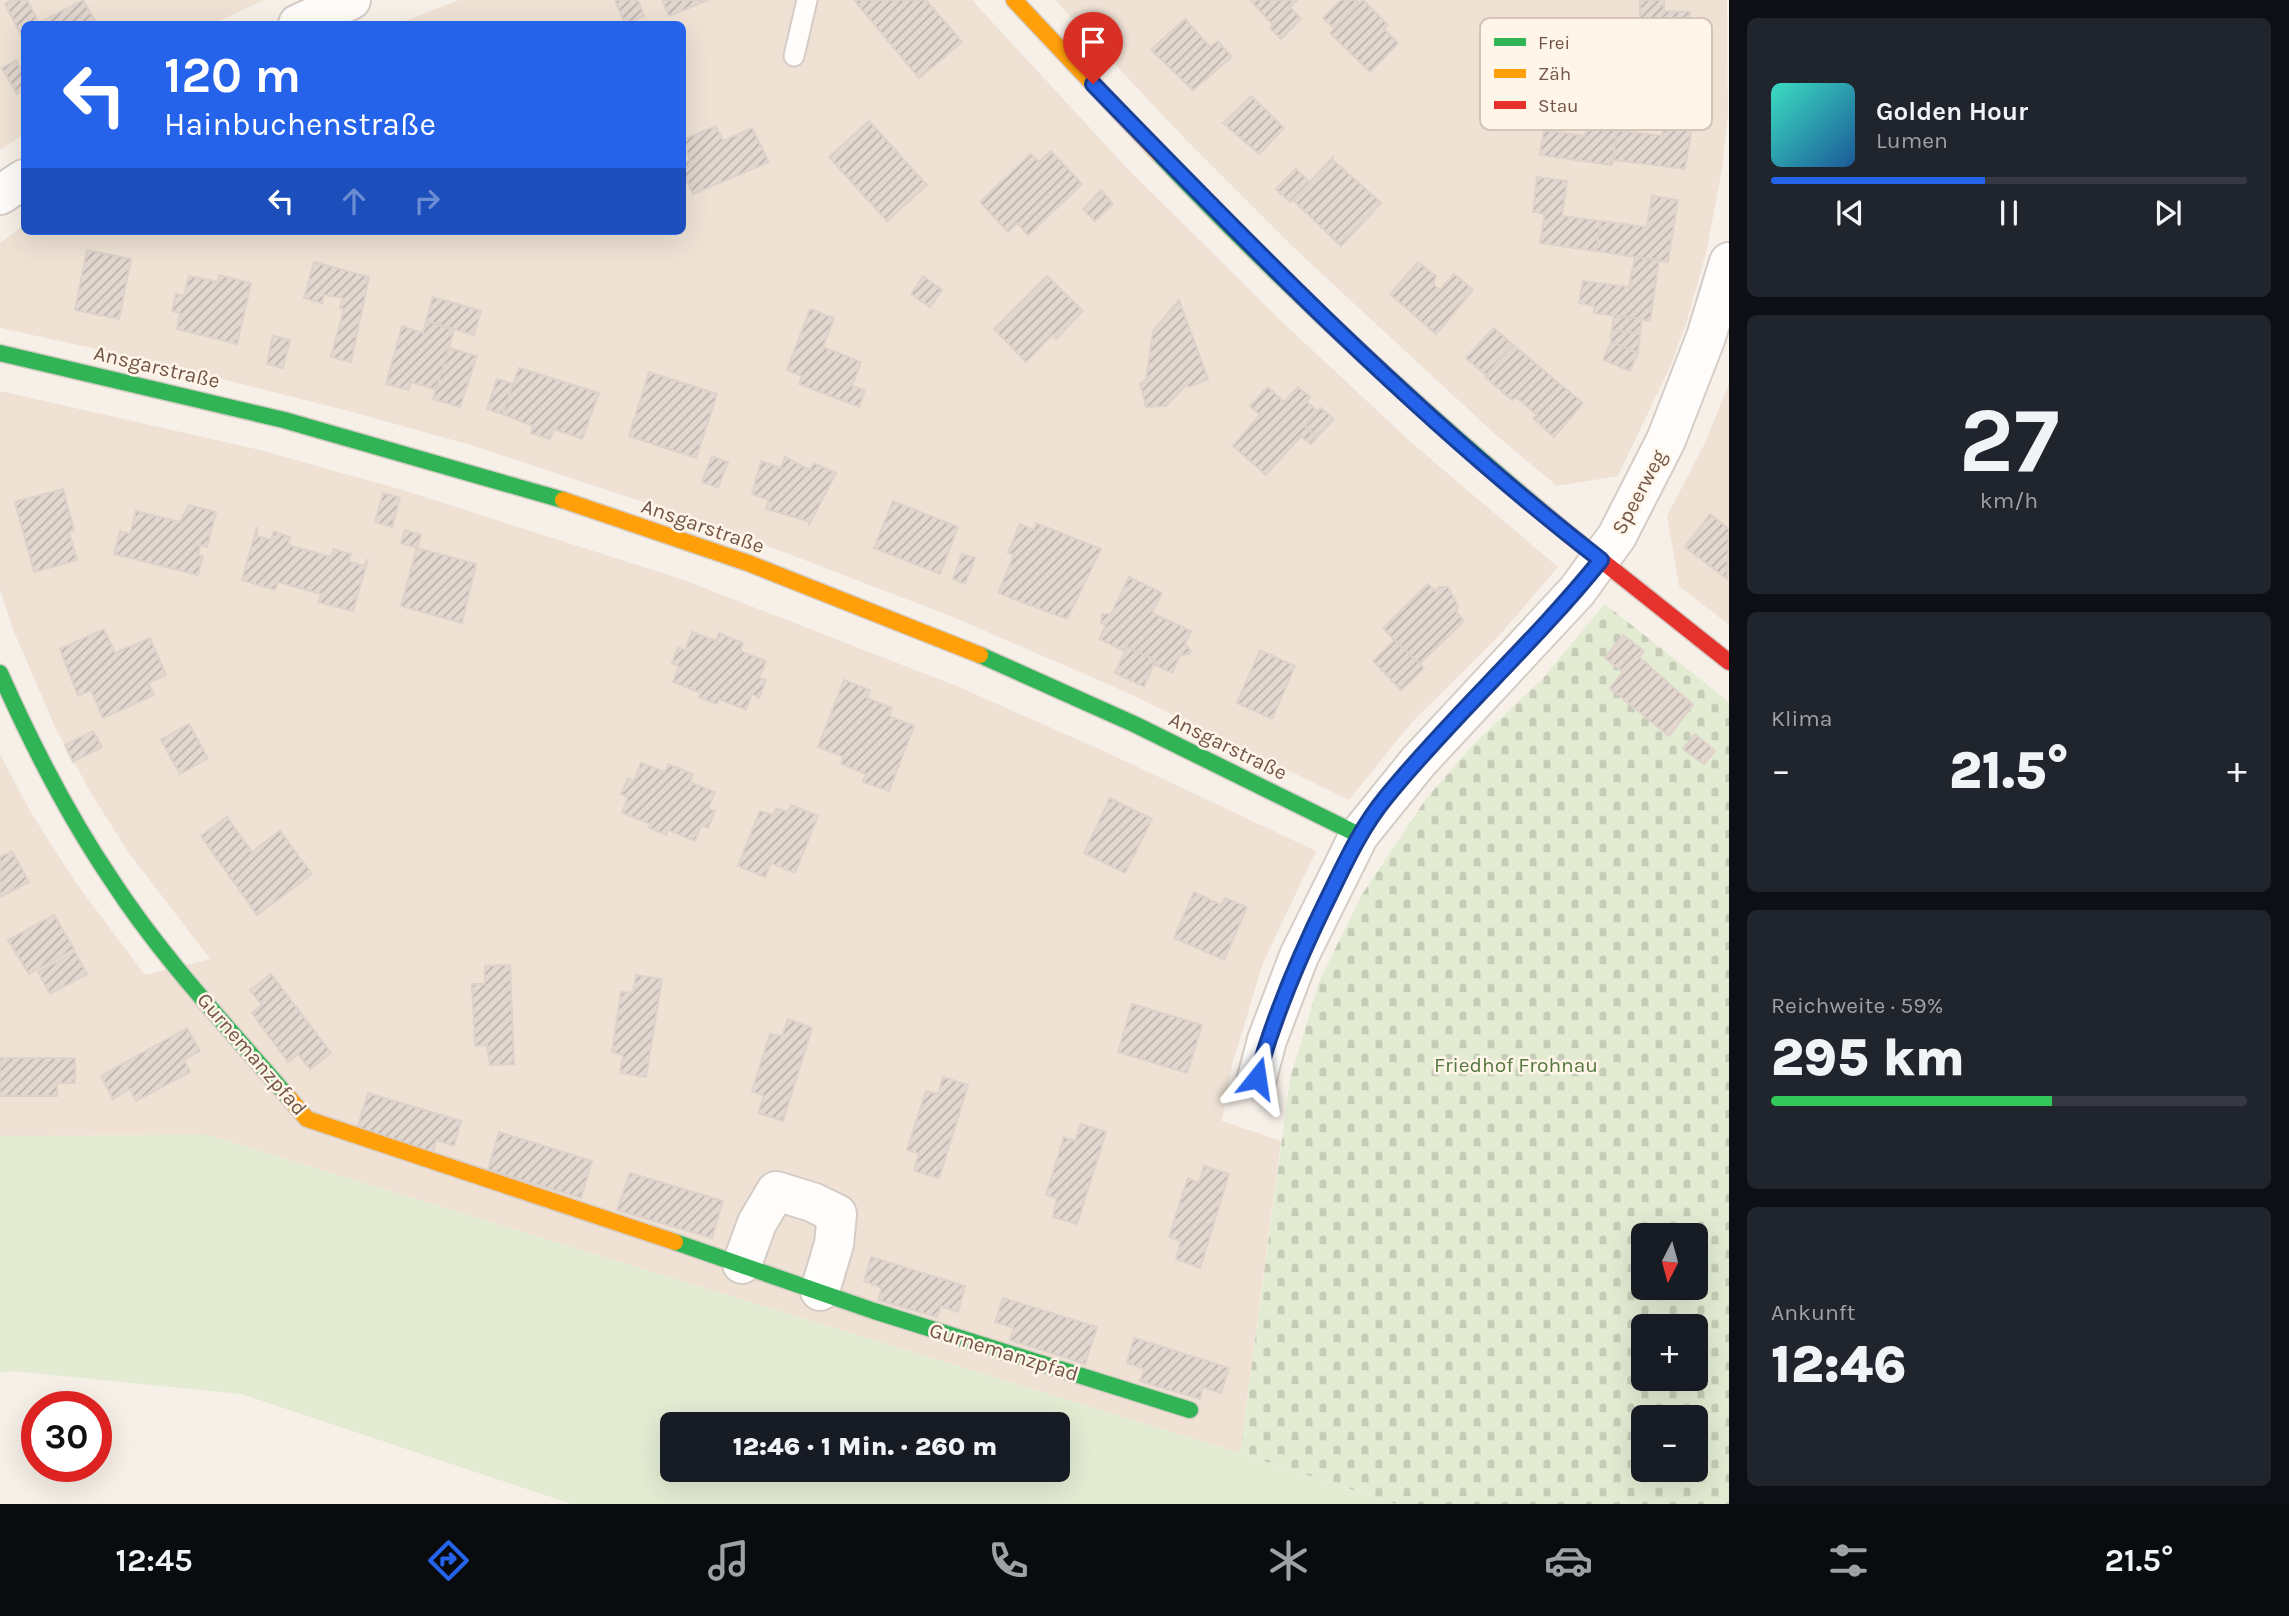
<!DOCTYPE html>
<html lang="de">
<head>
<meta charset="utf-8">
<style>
  :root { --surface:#171b24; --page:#20242c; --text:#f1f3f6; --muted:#9ea1a6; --line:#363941; --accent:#2563eb }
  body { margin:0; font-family:Karla,sans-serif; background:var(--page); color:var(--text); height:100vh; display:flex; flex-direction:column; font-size:26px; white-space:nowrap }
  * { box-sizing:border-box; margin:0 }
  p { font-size:23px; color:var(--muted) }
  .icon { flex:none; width:38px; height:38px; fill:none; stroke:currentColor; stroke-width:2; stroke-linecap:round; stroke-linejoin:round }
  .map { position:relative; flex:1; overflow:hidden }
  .sheet { display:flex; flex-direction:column; gap:18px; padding:18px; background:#0d0f14; width:560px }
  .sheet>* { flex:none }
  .top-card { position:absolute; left:21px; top:21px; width:665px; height:214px; border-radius:10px; box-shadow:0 7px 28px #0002; background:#2563eb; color:#fff; overflow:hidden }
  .needle { width:46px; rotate:186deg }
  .tools { position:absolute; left:1631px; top:1223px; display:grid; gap:14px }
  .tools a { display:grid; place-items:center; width:77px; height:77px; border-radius:10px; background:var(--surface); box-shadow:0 7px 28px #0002; font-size:35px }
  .speed { position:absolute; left:21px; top:1391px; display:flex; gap:14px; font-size:35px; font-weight:700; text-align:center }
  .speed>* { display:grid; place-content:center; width:91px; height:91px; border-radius:50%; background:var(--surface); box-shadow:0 7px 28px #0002; line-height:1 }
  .speed .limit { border:10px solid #d22; background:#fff; color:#111 }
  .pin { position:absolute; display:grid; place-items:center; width:60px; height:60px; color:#fff; margin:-72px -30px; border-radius:50% 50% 50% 0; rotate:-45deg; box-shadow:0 0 7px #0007 }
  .pin .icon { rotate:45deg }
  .me { position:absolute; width:77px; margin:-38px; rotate:15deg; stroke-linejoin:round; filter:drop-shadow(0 0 5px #0008) }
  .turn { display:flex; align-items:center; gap:24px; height:147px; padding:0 28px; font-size:32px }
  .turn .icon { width:91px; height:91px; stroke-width:2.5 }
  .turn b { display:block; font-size:49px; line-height:60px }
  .lanes { display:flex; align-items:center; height:66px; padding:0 28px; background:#0003; justify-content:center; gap:35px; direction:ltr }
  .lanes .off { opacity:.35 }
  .big { font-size:52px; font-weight:800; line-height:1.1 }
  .sheet .widget { flex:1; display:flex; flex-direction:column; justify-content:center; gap:10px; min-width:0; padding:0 24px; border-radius:10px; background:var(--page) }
  .sheet .dial { align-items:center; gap:0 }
  .dial b { font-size:91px; line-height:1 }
  .song { display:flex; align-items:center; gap:21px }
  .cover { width:84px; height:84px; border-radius:10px; background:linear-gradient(135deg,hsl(170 70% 55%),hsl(210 70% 35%)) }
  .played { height:7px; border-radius:4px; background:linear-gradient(90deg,var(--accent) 45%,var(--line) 45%) }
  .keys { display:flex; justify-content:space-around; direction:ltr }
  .heat { display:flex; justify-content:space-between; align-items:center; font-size:38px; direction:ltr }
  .charge { height:10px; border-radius:5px; background:linear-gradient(90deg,#34c759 59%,var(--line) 0) }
  .trip { position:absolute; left:660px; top:1412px; width:410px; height:70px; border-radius:10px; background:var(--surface); box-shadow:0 7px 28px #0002; font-weight:800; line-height:70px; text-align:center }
  .menu { display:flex; height:112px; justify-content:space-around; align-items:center; background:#090b0e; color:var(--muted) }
  .menu .icon { width:49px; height:49px }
  .menu .current { color:var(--accent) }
  .menu b { font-size:32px; color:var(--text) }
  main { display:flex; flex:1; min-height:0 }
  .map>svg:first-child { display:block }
  .residential { fill:#efe2d5 }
  .grass { fill:#e3ecd3; fill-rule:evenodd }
  .cemetery { fill:url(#cemetery-stones); fill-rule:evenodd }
  .building { fill:url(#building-hatch); stroke:#ded2ca; stroke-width:2 }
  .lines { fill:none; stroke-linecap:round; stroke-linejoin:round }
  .lane-casing { stroke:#d4ccc5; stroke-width:23 }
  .street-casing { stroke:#d4ccc5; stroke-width:42 }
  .fast-casing { stroke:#d5ccc4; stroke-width:19 }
  .slow-casing { stroke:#d5ccc4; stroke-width:19 }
  .jam-casing { stroke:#d5ccc4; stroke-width:19 }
  .lane { stroke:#fefdfc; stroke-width:19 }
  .street { stroke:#fefdfc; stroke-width:38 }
  .fast { stroke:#30b455; stroke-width:16 }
  .slow { stroke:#ff9f0a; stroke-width:16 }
  .jam { stroke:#e5322d; stroke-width:16 }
  .route-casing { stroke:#184099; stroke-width:18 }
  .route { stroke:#2563eb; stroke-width:12 }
  .labels { text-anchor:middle; stroke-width:5; stroke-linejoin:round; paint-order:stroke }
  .street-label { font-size:21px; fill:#735649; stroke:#fff5e8 }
  .park-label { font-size:21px; fill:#547841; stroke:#fff5e8 }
  .key { fill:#fff5e8; stroke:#d5c5b8; stroke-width:2 }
  .key-label { font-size:19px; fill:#735649 }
</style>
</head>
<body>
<main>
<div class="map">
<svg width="1729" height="1504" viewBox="0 0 1729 1504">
  <defs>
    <pattern id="cemetery-stones" width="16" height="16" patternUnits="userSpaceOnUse" patternTransform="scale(1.75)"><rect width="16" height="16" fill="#e3ecd3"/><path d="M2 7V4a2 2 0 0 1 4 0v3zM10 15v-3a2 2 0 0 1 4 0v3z" fill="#c6ccb7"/></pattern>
    <pattern id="building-hatch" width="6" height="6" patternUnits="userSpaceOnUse" patternTransform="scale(1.75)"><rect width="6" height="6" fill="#e2d8d0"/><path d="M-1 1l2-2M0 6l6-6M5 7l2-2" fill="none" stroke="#bcb2ab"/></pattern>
  </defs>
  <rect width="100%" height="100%" fill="#f6f0e8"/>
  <!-- residential -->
  <g class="residential">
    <path d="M0 0H264L213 24H24V134L0 150Z"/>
    <path d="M459 0H972L1125 166 1278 318 1413 444 1558 567 1499 636 1412 722 1349 800 1130 694 958 619 713 525 474 446 356 413 134 357 0 328V243L24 225V231H682V24H398Z"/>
    <path d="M1055 0H1727L1728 114 1722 169 1707 249 1686 324 1670 367 1618 476 1557 486 1497 436 1294 248 1184 138Z"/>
    <path d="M1729 384V625L1679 586 1667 516 1704 445Z"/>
    <path d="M0 391 260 450 403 490 684 580 959 687 1108 753 1316 851 1263 963 1232 1065 1222 1121 1281 1141 1240 1453 208 1135 0 1136V754L30 811 74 880 145 975 210 959 129 853 92 795 56 729 14 632 0 590Z"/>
  </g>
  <!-- grass -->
  <path class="grass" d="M208 1135 1240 1453 1396 1504H572L241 1394 13 1371 0 1373V1136ZM672 1424H1057V1470H672Z"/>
  <!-- cemetery -->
  <path class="cemetery" d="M1605 604 1729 702V1504H1396L1240 1453 1290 1079 1319 982 1361 896 1426 799 1470 748 1542 679ZM1643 1236H1696V1288H1643ZM1643 1326H1696V1379H1643ZM1643 1418H1696V1470H1643Z"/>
  <!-- building -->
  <g class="building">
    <path d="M12 0H27L39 23 83 0 97 24H24V41L5 4Z"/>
    <path d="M615 0H638L644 16 625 24Z"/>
    <path d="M662 0H708L669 16Z"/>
    <path d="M854 0H926L962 42 919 78Z"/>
    <path d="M1250 0H1297L1273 25Z"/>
    <path d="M1341 0H1356L1359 3 1335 29 1323 18Z"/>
    <path d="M1363 0 1388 25 1384 29 1398 43 1370 72 1330 33Z"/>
    <path d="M1640 0H1664V11L1690 12 1689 51 1654 50V63L1628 62 1629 21H1640Z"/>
    <path d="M1290 7 1301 19 1281 39 1270 28Z"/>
    <path d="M1185 19 1210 47 1218 41 1232 57 1193 90 1151 50Z"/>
    <path d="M16 60 24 74V90L17 94 2 68Z"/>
    <path d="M1251 96 1284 128 1259 154 1223 123Z"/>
    <path d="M1590 105 1620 109 1612 165 1540 155 1544 130 1585 136Z"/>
    <path d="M1667 105 1695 109 1685 169 1613 160 1617 130 1662 136Z"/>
    <path d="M869 121 927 185 887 221 829 157Z"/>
    <path d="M716 126 723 141 752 128 769 162 693 194 682 169V164L690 160 682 140Z"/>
    <path d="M1051 151 1082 184 1028 235 1017 223 1008 232 980 202 1031 154 1039 162Z"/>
    <path d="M1333 157V160L1381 203 1341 246 1293 200Z"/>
    <path d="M1296 169 1310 182 1290 202 1276 189Z"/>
    <path d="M1537 177 1567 181 1562 216 1601 221 1596 251 1540 243 1545 214 1533 212Z"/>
    <path d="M1101 190 1113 204 1095 221 1083 209Z"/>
    <path d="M1652 196 1678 200 1668 262 1596 251 1601 221 1647 227Z"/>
    <path d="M87 250 131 259 119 319 75 310Z"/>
    <path d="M1635 257 1659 260 1650 321 1594 313V306L1579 303 1583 281 1629 287Z"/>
    <path d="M314 262 369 277 351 362 331 357 344 309 340 308 343 298 324 295 322 303 304 298Z"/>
    <path d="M1418 262 1436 276 1433 284 1440 290 1454 274 1473 290 1436 334 1390 294Z"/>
    <path d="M219 275 251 283 237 344 177 329 180 313 172 311 176 294 184 296 189 276 218 282Z"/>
    <path d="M923 276 942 290 930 307 911 294Z"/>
    <path d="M1047 276 1083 311 1056 339 1052 335 1026 362 994 329Z"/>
    <path d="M433 297 481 311 474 335 426 321Z"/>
    <path d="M1179 300 1208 379 1189 387 1187 384 1166 406 1146 407 1140 383 1146 380 1153 331Z"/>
    <path d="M810 309 834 318 823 347 861 362 852 386 865 390 859 407 799 384 802 376 787 370Z"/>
    <path d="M1614 315 1642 319 1640 334 1612 330Z"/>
    <path d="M426 321 454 330 437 390 411 382 409 390 386 384 402 326 423 333Z"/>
    <path d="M1494 328 1513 345 1486 375 1466 358Z"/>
    <path d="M1612 330 1640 334 1638 353 1611 342Z"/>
    <path d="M273 336 290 340 283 368 267 364Z"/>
    <path d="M1611 342 1638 353 1630 371 1603 360Z"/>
    <path d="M1513 345 1583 403 1554 437 1533 418 1537 415 1516 397 1512 400 1485 377Z"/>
    <path d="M449 348 477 356 460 407 433 399Z"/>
    <path d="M519 368 599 393 582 439 554 429 550 439 531 433 533 426 502 414Z"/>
    <path d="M649 372 717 394 696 458 629 436Z"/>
    <path d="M497 379 513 384 502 414 487 409Z"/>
    <path d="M1268 387 1284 402 1298 387 1310 397 1306 401 1318 412 1305 426 1317 437 1311 444 1301 436 1266 475 1233 446 1260 415 1250 406Z"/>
    <path d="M1321 408 1334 419 1317 437 1305 426Z"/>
    <path d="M712 456 728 462 718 488 702 482Z"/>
    <path d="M785 457 810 470 814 463 836 473 809 525 808 521 766 509 769 500 752 494 761 461 781 468Z"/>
    <path d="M63 489 74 530 69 532 77 560 34 572 15 502Z"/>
    <path d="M383 493 400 498 392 527 375 522Z"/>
    <path d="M893 501 958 527 940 574 874 548Z"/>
    <path d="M189 505 216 512 207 547 200 545 198 555 203 556 198 575 114 554 120 531 130 534 136 511 180 522Z"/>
    <path d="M1710 514 1729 529 1727 579 1685 547Z"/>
    <path d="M1036 523 1101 549 1067 619 998 593 1014 555 1008 553 1020 524 1034 530Z"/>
    <path d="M257 527V536L271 540 274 531 290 537 288 545 332 557 333 549 351 554 348 561 363 566 368 559 353 611 318 602 321 594 278 582 275 590 242 580Z"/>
    <path d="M405 530 421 535 417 548 401 543Z"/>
    <path d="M417 548 476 564 462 623 401 606Z"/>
    <path d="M962 554 975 558 965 584 953 579Z"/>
    <path d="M1129 577 1162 593 1152 613 1191 631 1185 644 1191 651 1189 654 1180 655 1172 673 1153 664 1155 660 1127 647 1125 651 1099 639 1106 625 1101 623 1102 614H1111Z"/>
    <path d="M1428 584 1435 591 1439 587H1448L1458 606 1456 612 1464 621 1418 665 1383 628Z"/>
    <path d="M104 629 115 653 150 638 166 675 148 683 154 695 103 718 91 690 78 696 60 649Z"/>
    <path d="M692 632 716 641 719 633 743 643 740 651 766 661 759 678 766 680 759 698 752 694 746 710 719 699 717 704 699 697 701 693 673 682 679 666 672 663 678 647 685 650Z"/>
    <path d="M1623 635 1644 651 1639 657 1693 705 1669 736 1610 688 1623 672 1605 658Z"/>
    <path d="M1395 640 1424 668 1401 690 1373 661Z"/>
    <path d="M1127 647 1155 660 1144 687 1115 673Z"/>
    <path d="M1260 650 1295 666 1272 719 1237 703Z"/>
    <path d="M844 680 870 690 867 698 892 708 889 716 914 726 889 791 863 782 866 774 841 764 844 757 818 747Z"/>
    <path d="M189 724 208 758 180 774 161 740Z"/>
    <path d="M93 731 102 747 73 762 65 745Z"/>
    <path d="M1695 734 1715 751 1704 764 1683 749Z"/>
    <path d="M641 763 665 772 668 764 693 774 690 782 715 792 708 809 715 811 708 828 701 825 695 841 668 830 666 835 649 828 651 824 622 813 628 797 621 794 628 778 634 781Z"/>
    <path d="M1110 798 1152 819 1125 873 1084 853Z"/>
    <path d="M791 805 818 816 795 873 771 863 765 877 738 866 760 811 773 815 776 808 788 812Z"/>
    <path d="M227 817 252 852 280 831 312 874 257 915 201 836Z"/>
    <path d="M12 851 29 882 0 897V857Z"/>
    <path d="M1194 892 1221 905 1225 898 1247 907 1224 960 1174 938Z"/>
    <path d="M54 915 74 949 29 974 8 940Z"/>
    <path d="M75 952 87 974 50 994 38 972Z"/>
    <path d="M510 965 514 1064 490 1065 487 1045 475 1046 472 984H485V966Z"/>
    <path d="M271 974 331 1053 310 1069 298 1054 288 1062 252 1013 262 1005 250 990Z"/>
    <path d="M636 975 662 979 646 1077 620 1073 623 1055 612 1052 621 992 633 993Z"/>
    <path d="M1132 1004 1202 1025 1187 1073 1118 1052Z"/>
    <path d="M788 1019 812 1028 783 1121 758 1113 764 1096 752 1091 770 1034 782 1036Z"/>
    <path d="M187 1028 200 1051 184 1060 190 1072 136 1101 130 1089 113 1099 101 1076Z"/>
    <path d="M0 1058H75V1083H57V1096H0Z"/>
    <path d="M943 1077 968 1085 939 1178 914 1171 919 1153 907 1150 926 1091 938 1094Z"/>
    <path d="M368 1093 461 1121 454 1146 436 1140 433 1153 357 1129Z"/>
    <path d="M1081 1124 1106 1132 1077 1224 1053 1217 1057 1198 1046 1195 1064 1137 1075 1141Z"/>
    <path d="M499 1132 592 1161 581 1198 488 1170Z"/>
    <path d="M1204 1166 1229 1174 1200 1268 1176 1259 1181 1241 1169 1237 1188 1178 1199 1183Z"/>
    <path d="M630 1173 723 1201 712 1238 617 1210Z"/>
    <path d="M871 1257 965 1286 958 1312 941 1306 937 1317 878 1300 882 1288 864 1281Z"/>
    <path d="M1003 1298 1097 1327 1085 1364 1010 1340 1014 1328 995 1322Z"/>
    <path d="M1134 1338 1229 1368 1221 1393 1203 1387 1200 1399 1140 1381 1145 1369 1127 1363Z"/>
  </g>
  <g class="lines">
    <defs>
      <path id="lane" d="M794 56 807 0"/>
      <g id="street">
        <path d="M298 24 351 0"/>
        <path d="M0 195 24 179"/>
        <path d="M1257 1078 1267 1040 1299 956 1359 835 1418 762 1577 591 1617 536 1666 440 1706 337 1729 262"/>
        <path d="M742 1264 757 1223 776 1191 812 1202 837 1214 834 1244 820 1291"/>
      </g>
      <g id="fast">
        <path d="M1159 154C1290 292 1430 419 1577 541"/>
        <path d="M0 353 284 420 563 500"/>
        <path d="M980 655 1134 724 1359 835"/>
        <path d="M0 673C32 745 67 814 111 879 162 958 228 1027 289 1098"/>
        <path d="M675 1242 874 1311 1190 1410"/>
      </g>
      <g id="slow">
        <path d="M1014 0 1159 154"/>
        <path d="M563 500 748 563 980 655"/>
        <path d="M289 1098 307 1119 675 1242"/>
      </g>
      <path id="jam" d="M1577 541 1729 662"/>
    </defs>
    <!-- lane casing -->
    <use href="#lane" class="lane-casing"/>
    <!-- street casing -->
    <use href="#street" class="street-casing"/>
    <!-- fast casing -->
    <use href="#fast" class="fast-casing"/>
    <!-- slow casing -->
    <use href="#slow" class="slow-casing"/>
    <!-- jam casing -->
    <use href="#jam" class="jam-casing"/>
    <!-- lane -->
    <use href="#lane" class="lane"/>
    <!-- street -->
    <use href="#street" class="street"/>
    <!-- fast -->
    <use href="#fast" class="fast"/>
    <!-- slow -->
    <use href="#slow" class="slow"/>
    <!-- jam -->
    <use href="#jam" class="jam"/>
  </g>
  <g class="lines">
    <defs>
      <path id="route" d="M1093 84C1254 250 1417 418 1601 560 1534 643 1454 714 1387 796 1362 826 1346 861 1329 896 1300 955 1274 1015 1257 1078"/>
    </defs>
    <!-- route casing -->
    <use href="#route" class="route-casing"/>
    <!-- route -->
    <use href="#route" class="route"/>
  </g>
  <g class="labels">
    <!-- street labels -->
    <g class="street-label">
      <text transform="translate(157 367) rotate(13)" y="7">Ansgarstraße</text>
      <text transform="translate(1639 492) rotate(-62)" y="7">Speerweg</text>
      <text transform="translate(703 526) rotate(19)" y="7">Ansgarstraße</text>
      <text transform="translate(1228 746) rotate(26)" y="7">Ansgarstraße</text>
      <text transform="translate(252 1054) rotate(49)" y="7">Gurnemanzpfad</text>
      <text transform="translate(1004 1352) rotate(17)" y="7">Gurnemanzpfad</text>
    </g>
    <!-- park labels -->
    <g class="park-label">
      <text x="1516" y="1072">Friedhof Frohnau</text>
    </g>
  </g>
  <!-- legend -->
  <rect x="1480" y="18" width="232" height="112" rx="10" class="key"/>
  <rect x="1494" y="38" width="32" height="8" fill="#30b455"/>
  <rect x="1494" y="69" width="32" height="9" fill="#ff9f0a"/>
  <rect x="1494" y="101" width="32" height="8" fill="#e5322d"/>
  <g class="key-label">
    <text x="1538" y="49">Frei</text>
    <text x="1538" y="80">Zäh</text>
    <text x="1538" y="112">Stau</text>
  </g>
</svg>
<div class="tools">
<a><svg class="needle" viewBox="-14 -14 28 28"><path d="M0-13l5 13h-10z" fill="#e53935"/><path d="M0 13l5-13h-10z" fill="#9ea1a6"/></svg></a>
<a>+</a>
<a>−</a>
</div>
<div class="speed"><div class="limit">30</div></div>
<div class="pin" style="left:1093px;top:84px;background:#d93025"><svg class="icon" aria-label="arrive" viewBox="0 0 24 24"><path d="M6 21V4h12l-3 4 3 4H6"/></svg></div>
<svg class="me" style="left:1257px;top:1078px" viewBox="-20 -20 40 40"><path d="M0-17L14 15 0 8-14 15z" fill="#2563eb" stroke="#fff" stroke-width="4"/></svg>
<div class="trip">12:46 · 1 Min. · 260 m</div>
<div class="top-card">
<div class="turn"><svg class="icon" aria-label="left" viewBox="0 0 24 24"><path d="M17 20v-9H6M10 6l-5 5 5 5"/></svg><div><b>120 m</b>Hainbuchenstraße</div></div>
<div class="lanes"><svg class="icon" aria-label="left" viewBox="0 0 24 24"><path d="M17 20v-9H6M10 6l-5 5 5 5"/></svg><svg class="icon off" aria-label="ahead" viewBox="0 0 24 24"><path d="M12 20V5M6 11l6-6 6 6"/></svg><svg class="icon off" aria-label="right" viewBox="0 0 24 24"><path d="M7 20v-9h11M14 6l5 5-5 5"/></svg></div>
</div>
</div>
<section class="sheet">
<div class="widget">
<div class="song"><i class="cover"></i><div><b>Golden Hour</b><p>Lumen</p></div></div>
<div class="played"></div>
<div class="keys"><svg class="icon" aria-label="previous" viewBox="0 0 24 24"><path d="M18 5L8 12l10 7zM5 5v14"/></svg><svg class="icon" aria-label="pause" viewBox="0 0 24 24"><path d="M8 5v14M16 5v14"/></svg><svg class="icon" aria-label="next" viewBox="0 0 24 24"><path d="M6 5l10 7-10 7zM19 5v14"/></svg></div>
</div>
<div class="widget dial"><b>27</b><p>km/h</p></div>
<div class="widget"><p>Klima</p>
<div class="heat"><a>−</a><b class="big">21.5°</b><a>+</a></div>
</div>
<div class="widget"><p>Reichweite · 59%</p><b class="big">295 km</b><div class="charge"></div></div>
<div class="widget"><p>Ankunft</p><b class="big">12:46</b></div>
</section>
</main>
<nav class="menu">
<b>12:45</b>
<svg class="icon current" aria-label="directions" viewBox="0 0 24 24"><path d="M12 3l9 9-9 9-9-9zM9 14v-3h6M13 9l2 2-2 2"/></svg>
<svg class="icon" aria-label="music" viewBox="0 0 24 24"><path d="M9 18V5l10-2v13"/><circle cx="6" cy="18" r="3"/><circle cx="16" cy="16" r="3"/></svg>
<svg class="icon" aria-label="phone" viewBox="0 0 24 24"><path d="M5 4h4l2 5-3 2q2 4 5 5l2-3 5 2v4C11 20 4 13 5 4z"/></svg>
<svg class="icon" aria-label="climate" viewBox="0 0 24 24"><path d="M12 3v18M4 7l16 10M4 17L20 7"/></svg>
<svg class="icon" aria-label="car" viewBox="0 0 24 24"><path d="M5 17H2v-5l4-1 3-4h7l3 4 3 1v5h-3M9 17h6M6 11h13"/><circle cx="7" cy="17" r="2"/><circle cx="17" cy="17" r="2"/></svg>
<svg class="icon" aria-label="filters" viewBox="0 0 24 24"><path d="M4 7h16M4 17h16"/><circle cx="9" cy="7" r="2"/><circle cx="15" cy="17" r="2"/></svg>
<b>21.5°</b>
</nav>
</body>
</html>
